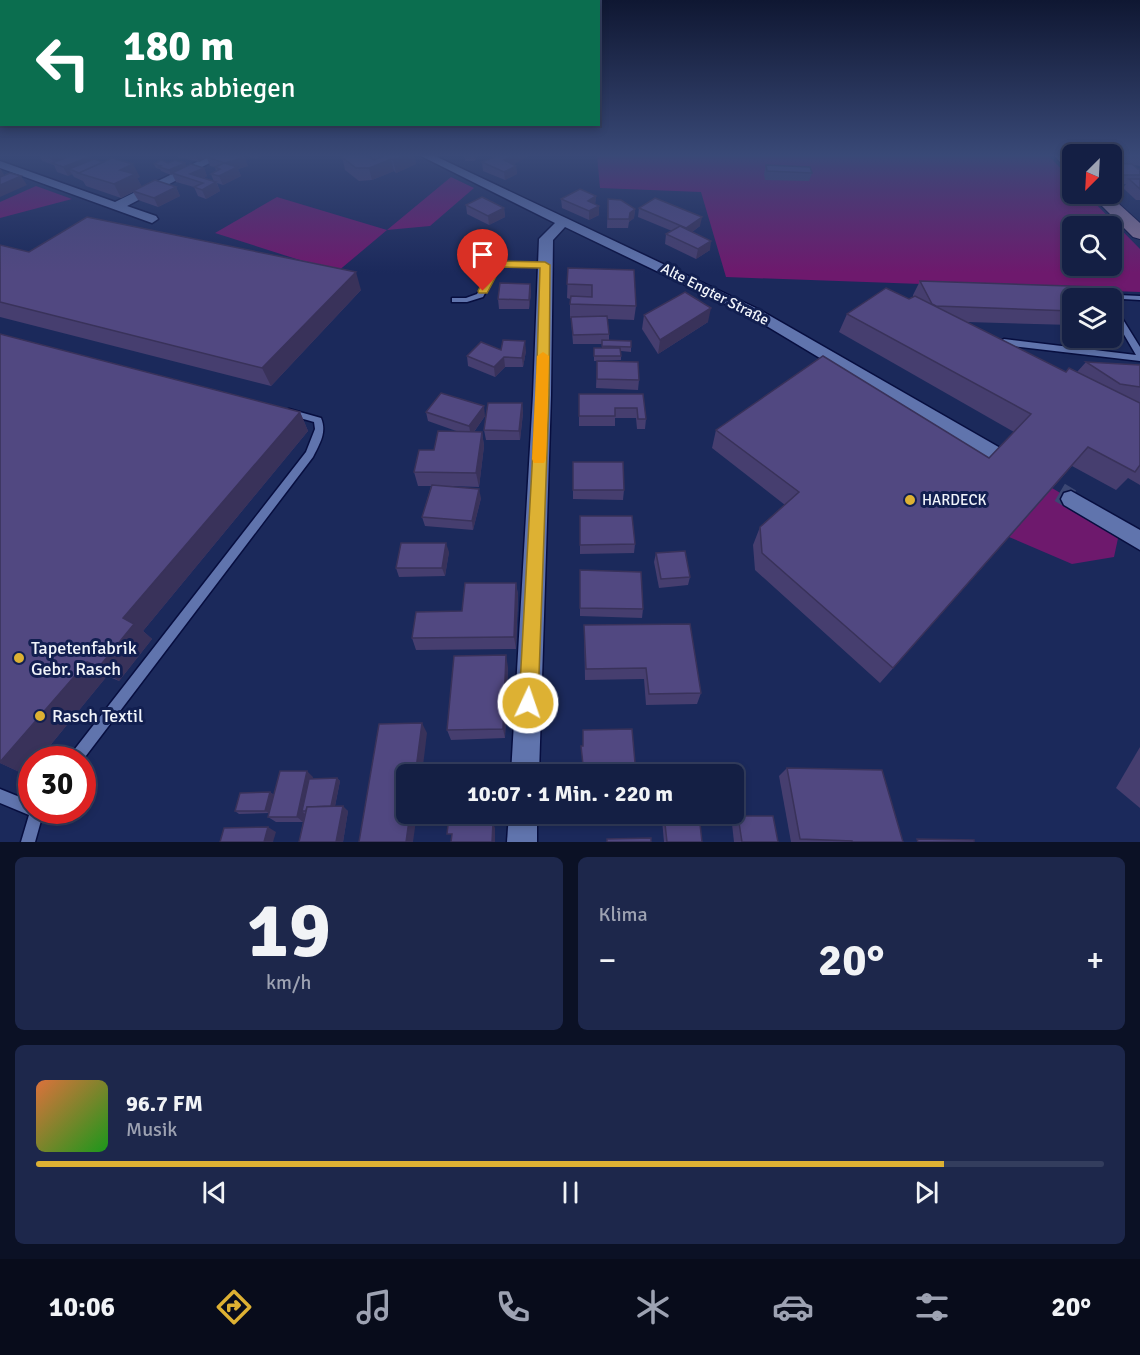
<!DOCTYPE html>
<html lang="de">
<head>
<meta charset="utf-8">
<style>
  :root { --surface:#141f44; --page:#1d274b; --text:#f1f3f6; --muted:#9da2b2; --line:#333d5d; --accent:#ddb133 }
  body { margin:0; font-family:Signika,sans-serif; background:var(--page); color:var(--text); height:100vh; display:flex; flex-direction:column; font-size:22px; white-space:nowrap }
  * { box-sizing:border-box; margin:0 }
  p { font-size:20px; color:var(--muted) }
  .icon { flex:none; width:33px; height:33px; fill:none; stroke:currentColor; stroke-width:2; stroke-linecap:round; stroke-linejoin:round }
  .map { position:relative; height:842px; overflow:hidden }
  .drawer { display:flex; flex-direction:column; gap:15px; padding:15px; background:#0b1125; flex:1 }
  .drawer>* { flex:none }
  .guide { position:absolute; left:0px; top:0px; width:600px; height:126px; box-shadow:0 3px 9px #0003,0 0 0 2px var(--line); background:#0b6e4f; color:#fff; overflow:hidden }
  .needle { width:39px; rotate:204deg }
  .buttons { position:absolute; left:1062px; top:144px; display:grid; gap:12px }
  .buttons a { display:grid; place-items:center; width:60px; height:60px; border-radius:9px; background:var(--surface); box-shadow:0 3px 9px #0003,0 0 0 2px var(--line); font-size:30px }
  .speed { position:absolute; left:18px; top:746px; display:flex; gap:12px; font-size:30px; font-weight:700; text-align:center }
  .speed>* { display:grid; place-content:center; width:78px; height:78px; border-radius:50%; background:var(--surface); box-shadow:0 3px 9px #0003,0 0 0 2px var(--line); line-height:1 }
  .speed .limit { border:9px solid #d22; background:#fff; color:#111 }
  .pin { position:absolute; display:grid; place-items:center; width:51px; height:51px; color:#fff; margin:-62px -26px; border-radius:50% 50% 50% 0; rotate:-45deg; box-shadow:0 0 6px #0007 }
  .pin .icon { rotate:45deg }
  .me { position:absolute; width:66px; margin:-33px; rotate:3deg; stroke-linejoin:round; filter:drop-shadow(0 0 4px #0008) }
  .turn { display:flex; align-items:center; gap:21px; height:126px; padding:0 24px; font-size:27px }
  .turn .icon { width:78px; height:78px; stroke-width:2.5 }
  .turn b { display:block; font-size:42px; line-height:51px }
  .big { font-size:45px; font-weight:700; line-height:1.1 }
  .drawer .card { flex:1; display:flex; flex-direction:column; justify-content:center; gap:9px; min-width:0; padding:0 21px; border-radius:9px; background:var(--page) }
  .drawer .dial { align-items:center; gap:0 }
  .dial b { font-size:78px; line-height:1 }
  .song { display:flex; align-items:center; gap:18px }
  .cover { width:72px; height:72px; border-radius:9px; background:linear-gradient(135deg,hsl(20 70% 55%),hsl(120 70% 35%)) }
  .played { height:6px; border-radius:3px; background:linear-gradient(90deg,var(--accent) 85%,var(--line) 85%) }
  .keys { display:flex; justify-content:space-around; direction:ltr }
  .heat { display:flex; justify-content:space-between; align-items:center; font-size:33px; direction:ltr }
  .drawer .tiles { flex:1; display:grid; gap:15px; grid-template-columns:1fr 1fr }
  .card:last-child { grid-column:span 2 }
  .trip { position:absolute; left:396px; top:764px; width:348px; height:60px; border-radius:9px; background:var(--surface); box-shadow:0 3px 9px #0003,0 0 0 2px var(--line); font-weight:700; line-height:60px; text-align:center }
  .tab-bar { display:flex; height:96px; justify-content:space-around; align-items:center; background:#080c1b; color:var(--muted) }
  .tab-bar .icon { width:42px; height:42px }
  .tab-bar .on { color:var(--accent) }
  .tab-bar b { font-size:27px; color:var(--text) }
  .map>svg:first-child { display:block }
  .green { fill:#6e196d; fill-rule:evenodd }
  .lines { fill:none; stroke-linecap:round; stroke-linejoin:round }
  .street-tunnel { stroke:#3b4773; stroke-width:20; stroke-dasharray:20 10; stroke-linecap:butt }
  .lane-casing { stroke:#070e3f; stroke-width:3 }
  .street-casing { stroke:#070e3f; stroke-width:3 }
  .secondary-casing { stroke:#070e3f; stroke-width:2 }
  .lane { fill:#6074ad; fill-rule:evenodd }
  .street { fill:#6074ad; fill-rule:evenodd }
  .secondary { fill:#857296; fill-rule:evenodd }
  .wall { fill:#463e6f }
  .shaded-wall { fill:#39325a }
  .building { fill:#514881; stroke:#39325a; stroke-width:1.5 }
  .route { fill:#ddb133; stroke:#907321; stroke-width:1.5 }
  .slow { fill:#f59e0b }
  .poi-dot { fill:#ddb133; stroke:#121f50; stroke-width:2 }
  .labels { text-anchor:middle; stroke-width:6; stroke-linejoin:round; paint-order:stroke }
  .street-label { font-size:15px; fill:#f1f4fa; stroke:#121f50 }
  .poi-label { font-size:15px; fill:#f1f4fa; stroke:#121f50; text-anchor:start }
  .near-poi-label { font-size:18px; fill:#f1f4fa; stroke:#121f50; text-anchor:start }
</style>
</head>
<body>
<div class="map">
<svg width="1140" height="842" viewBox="0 0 1140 842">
  <rect width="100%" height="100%" fill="#1b295b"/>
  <!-- green -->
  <g class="green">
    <path d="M597 155H1048L1072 180V194H1086L1140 249V292L726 277 701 192 600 188ZM1072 226H1112V266H1072Z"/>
    <path d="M451 177 474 188 430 226 387 230 337 272 215 233 277 197 387 230Z"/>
    <path d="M36 186 72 199 0 218V202Z"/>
    <path d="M1052 488 1120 529 1114 557 1072 564 1009 537Z"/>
  </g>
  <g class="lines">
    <!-- street-tunnel -->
    <path class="street-tunnel" d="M1034 477 1071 499"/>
    <defs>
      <g id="lane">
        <path d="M474 247 495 253 501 262 545 263 548 265 545 267 499 266 483 297 467 302H452V298H466L477 294 495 263C486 249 475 252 462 256L459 254Z"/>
        <path d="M1118 295 1140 296V300L1123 299 1117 310 1140 347V361L1004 345 1000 342 1004 339 1136 355 1112 314V306Z"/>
        <path d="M289 409 321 418C327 432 320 443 313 457L82 761V759H69L71 754 306 452 315 429 314 422 286 414 285 412 286 410Z"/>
        <path d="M0 789 32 802V810H44L35 842H21L29 815 0 803Z"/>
      </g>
      <g id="street">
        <path d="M211 155H225L127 206 156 216 158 219 152 223 0 168V161L115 202Z"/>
        <path d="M419 155H433L760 310 1002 449 1004 454 1002 459 995 461 988 459 750 316 565 227 553 240 551 395 539 774H511L533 395 539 239 555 223Z"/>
        <path d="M1071 491 1140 530V550L1064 505 1061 499 1064 493Z"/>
        <path d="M509 813H537V842H507Z"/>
      </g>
      <g id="secondary">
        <path d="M1054 155H1071L1072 171 1066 169Z"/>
        <path d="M1090 194H1108L1140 223V239L1133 237Z"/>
      </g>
    </defs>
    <!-- lane casing -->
    <use href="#lane" class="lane-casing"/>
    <!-- street casing -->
    <use href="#street" class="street-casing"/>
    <!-- secondary casing -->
    <use href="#secondary" class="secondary-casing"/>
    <!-- lane -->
    <use href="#lane" class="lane"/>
    <!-- street -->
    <use href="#street" class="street"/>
    <!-- secondary -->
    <use href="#secondary" class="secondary"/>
  </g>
  <!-- wall -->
  <g class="wall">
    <path d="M39 155H85L89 157 91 160 140 177 137 178 142 187H176L180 196 158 207 138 200 133 192 121 198 86 186 83 181 74 177 72 174 68 176 57 172 54 165 42 161Z"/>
    <path d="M177 155H237L248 166 238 169 241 176 223 185 217 183 220 191 206 199 198 196 194 187 176 182 172 174 171 175 161 171 160 169 156 168 154 164 185 163 186 166 204 168 207 176 204 178 214 182 211 174 216 171 215 167 210 166 207 158 199 162 178 157Z"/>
    <path d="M243 155H265L256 159Z"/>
    <path d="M370 155H414L416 164 396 173 394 171 372 180 359 181 345 170 342 157 371 158Z"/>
    <path d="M465 155H477L475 161H465Z"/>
    <path d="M492 155H531L513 164 516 166 517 174 505 180 483 171 482 162 493 158Z"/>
    <path d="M1112 155H1140V166L1134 165 1138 169H1140V200H1136L1123 188 1126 184H1118L1112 178Z"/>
    <path d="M766 165 812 173 809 181 765 180 764 174Z"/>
    <path d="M596 196 595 204 599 215 589 220 562 208 561 199Z"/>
    <path d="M608 199 635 209 634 218 629 222 628 228H607Z"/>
    <path d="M466 205 504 208 505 217 489 225 467 214Z"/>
    <path d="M639 208 700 226 692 232 710 250 696 259 665 244 666 234 672 231 638 217Z"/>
    <path d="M0 245 29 252 361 290 271 386 0 317Z"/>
    <path d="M568 268 636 306 634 320 607 319 609 334V340L631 347V352L621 351V360L594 361V348H602V344H573L571 318H570V299L567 298Z"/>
    <path d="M920 281 1072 298V325L967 322 1066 372H1077L1086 362 1140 365V485L1128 478 1116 490 1072 466 880 683 755 570 753 545 760 527 785 505 712 448 716 430 989 458 1014 432 839 332 847 314 909 299 913 297V295Z"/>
    <path d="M530 284 531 293 529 309H499L498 299Z"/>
    <path d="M1112 301 1122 312 1112 325Z"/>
    <path d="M644 315 708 322 658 354 642 329Z"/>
    <path d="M0 334 300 412 308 431 143 631 152 639 119 681 107 676 39 759H32L26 775 0 763Z"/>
    <path d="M501 350 526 351 523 367H505L495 377 468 366 467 356Z"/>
    <path d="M597 361 639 380 638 390 596 388Z"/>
    <path d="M579 394H643L646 419 645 429H637L636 418H615V426H579Z"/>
    <path d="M522 403 523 413 520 440H486L484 430Z"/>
    <path d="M426 412 485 416 474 432H482L484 446 479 487 450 486 481 498 473 530 425 526 422 517 431 486H418L414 472 459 432 428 421Z"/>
    <path d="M573 462 624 490 623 500 573 499Z"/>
    <path d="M580 516 635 544 634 553 580 554Z"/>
    <path d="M449 552 445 576 399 577 396 568Z"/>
    <path d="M656 553 690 577 688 585 659 588 654 562Z"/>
    <path d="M580 570 643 609 642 618 580 616Z"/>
    <path d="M516 583 518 595 516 649 416 650 412 638Z"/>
    <path d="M584 625 701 693 697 704 646 705 644 679 585 680Z"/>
    <path d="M508 667 505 738 451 740 447 730Z"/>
    <path d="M1140 747V808L1116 788Z"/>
    <path d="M787 768 903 842H791L779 776Z"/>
    <path d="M313 777V779L337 778 340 781 335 806 348 811 343 842H299L303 822H276L268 817Z"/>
    <path d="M270 792 274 795 269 813 239 814 235 811Z"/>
    <path d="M664 815 702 842H664L662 820Z"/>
    <path d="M738 816 778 842H734L732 824Z"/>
  </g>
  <!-- shaded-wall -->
  <g class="shaded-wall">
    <path d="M57 155H80L55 164 51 158Z"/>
    <path d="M196 155H212L199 162Z"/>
    <path d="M255 155H265L256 159Z"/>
    <path d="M406 155H414L416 164 396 173 393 160Z"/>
    <path d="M514 155H531L505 169 504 160Z"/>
    <path d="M89 157 94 165 69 169 72 174 68 176 63 167Z"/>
    <path d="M245 157 248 166 238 169 241 176 223 185 219 176 225 163Z"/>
    <path d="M391 159 394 171 372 180 369 168Z"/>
    <path d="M185 163 187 167 172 173V174L171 175 169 170Z"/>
    <path d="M133 164 140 177 137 178 142 187 121 198 114 184 120 170Z"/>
    <path d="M516 166 517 174 505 180 504 172Z"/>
    <path d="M0 168 6 178 0 180Z"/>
    <path d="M204 168 207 176 198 181 190 174Z"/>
    <path d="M21 176 27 185 0 197V185Z"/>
    <path d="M216 182 220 191 206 199 202 190Z"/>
    <path d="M176 187 180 196 158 207 154 198Z"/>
    <path d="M596 196 595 205 588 201Z"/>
    <path d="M599 206V215L589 220V211Z"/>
    <path d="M504 208 505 217 489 225 488 216Z"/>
    <path d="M635 209 634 218 629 222 630 213Z"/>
    <path d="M702 217 700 226 685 237 686 228Z"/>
    <path d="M711 241 710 250 696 259 698 249Z"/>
    <path d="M356 272 361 290 271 386 262 368Z"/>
    <path d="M530 284 531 293 529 309V300Z"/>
    <path d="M711 308 708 322 658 354 660 340Z"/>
    <path d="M525 341 526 351 523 367 522 358Z"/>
    <path d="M504 357 505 367 495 377 494 367Z"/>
    <path d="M522 403 523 413 520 440 519 431Z"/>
    <path d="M484 406 485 416 471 436 469 426Z"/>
    <path d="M300 412 308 431 143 631 152 639 119 681 99 667 123 618Z"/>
    <path d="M482 432 484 446 479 487 476 473Z"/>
    <path d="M479 489 481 498 473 530 472 521Z"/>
    <path d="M446 543 449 552 445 576 442 568Z"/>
    <path d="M516 583 518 595 516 649 514 637Z"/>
    <path d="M506 655 508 667 505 738 503 729Z"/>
    <path d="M87 662 107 676 39 759H32V768L26 775 0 763Z"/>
    <path d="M422 723 427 733 422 774 416 769Z"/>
    <path d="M307 771 313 777 306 811H302L305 814 303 822 297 817Z"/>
    <path d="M337 778 340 781 334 811 331 809Z"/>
    <path d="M270 792 274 795 269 813 265 811Z"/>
    <path d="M343 806 348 811 343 842H336Z"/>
    <path d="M410 813H417L413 842H406Z"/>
    <path d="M493 823 495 828V842H492Z"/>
    <path d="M268 827 276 832 273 842H264Z"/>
  </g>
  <!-- building -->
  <g class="building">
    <path d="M44 155H57L51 158Z"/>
    <path d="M73 155H85L89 157 63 167 52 163Z"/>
    <path d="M211 155H237L245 157 225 163 206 157Z"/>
    <path d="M347 155H366L374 160 386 155H406L393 160 391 159 369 168H356L342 157Z"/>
    <path d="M465 155H475V157L464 156Z"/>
    <path d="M494 155H514L504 160 516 166 504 172 482 162 497 156Z"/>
    <path d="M1112 155H1140V157L1112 156Z"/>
    <path d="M112 158 133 164 120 170 135 174 114 184 78 173Z"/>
    <path d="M94 159 103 162 79 173 69 169Z"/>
    <path d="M161 160 168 163 175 160 185 163 169 170 159 167 161 166 154 164Z"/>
    <path d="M224 163 237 167 219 176 211 174 220 169 215 167Z"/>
    <path d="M1112 163 1132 164 1138 169H1140V175H1124Z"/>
    <path d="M191 164 204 168 190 174 216 182 202 190 194 187 203 183 172 173Z"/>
    <path d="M766 165 810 167 812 173 767 171Z"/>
    <path d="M10 173 21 176 0 185V177Z"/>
    <path d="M1129 179H1140V189Z"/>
    <path d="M155 180 176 187 154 198 133 191Z"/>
    <path d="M580 189 596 196 588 201 599 206 589 211 561 199Z"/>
    <path d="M482 197 504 208 488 216 466 205Z"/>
    <path d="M655 198 702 217 686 228 639 208Z"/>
    <path d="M608 199 621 200 635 209 630 213 629 219H608Z"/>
    <path d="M87 217 356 272 262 368 0 302V245L29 252Z"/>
    <path d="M680 226 711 241 698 249 666 234Z"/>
    <path d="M568 268 634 270 636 306 570 304 571 296 592 297V285L567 284Z"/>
    <path d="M920 281 1099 287 1110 298H1072V311L936 306 932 304Z"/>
    <path d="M500 283 530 284 529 300 498 299Z"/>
    <path d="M886 288 909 299 915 296 1066 372 1069 368 1140 403V465L1135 472 1088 447 893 668 762 553 760 527 799 492 716 430 823 356 989 458 1031 414 847 314Z"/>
    <path d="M685 292 711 308 660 340 644 315Z"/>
    <path d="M1112 301 1122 312H1112Z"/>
    <path d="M607 316 609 334 573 335 571 317Z"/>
    <path d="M0 334 300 412 123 618 134 624 99 667 87 662 0 762Z"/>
    <path d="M503 340 525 341 522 358 504 357 494 367 467 356 481 342 501 350Z"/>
    <path d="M602 340 631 341V347L602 346Z"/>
    <path d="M594 348H620L621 356H594Z"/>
    <path d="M597 361 638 362 639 380 597 379Z"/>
    <path d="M1086 362 1140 365V387L1120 384Z"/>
    <path d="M441 393 484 406 469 426 426 412Z"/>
    <path d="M579 394H643L646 419H638L637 408H615V416H579Z"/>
    <path d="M488 403H522L519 431 484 430Z"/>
    <path d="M438 431 482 432 476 473 414 472 419 450H434Z"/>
    <path d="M573 462H623L624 490H573Z"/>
    <path d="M432 485 479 489 472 521 422 517Z"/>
    <path d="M580 516H632L635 544 580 545Z"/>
    <path d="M401 543H446L442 568H396Z"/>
    <path d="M685 551 690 577 661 579 656 553Z"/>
    <path d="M580 570 641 572 643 609 580 608Z"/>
    <path d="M465 583H516L514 637 412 638 416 612 462 611Z"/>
    <path d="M690 624 701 693 649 694 646 668 586 669 584 625Z"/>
    <path d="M506 655 503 729 447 730 454 656Z"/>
    <path d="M422 723 416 769H439L438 774H406V813H410L406 842H359L379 724Z"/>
    <path d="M632 729 636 774H584L581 746H583V730Z"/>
    <path d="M787 768 882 770 903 842H852V841L800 839Z"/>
    <path d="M280 771H307L297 817H268Z"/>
    <path d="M337 778 331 806 307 807 306 811H302L309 779Z"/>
    <path d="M270 792 265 811H235L240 793Z"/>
    <path d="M343 806 336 842H299L307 807Z"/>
    <path d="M664 815H699L702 842H667Z"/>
    <path d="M738 816H773L778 842H742Z"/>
    <path d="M493 823 492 842H451L452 834H447L448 825Z"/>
    <path d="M268 827 264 842H220L224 828Z"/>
    <path d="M651 838V842H607V839Z"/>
    <path d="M917 839 974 840V842H918Z"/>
  </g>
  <!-- sky -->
  <linearGradient id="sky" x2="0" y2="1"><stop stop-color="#0f1732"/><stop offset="0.57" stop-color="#394977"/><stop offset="1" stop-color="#394977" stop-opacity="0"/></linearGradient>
  <rect width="1140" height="273" fill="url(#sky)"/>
  <!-- route -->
  <path class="route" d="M497 261 545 262 550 265 549 395 538 703 535 710 528 713 521 710 519 703 536 395 540 268 501 267 487 293H479L478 291 492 264Z"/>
  <!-- slow -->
  <path class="slow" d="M543 352 549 356 546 459 544 463H534L532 459 537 356Z"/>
  <!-- markers -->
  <g class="poi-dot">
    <circle cx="910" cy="500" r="6"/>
    <circle cx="19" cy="658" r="6"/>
    <circle cx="40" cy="716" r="6"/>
  </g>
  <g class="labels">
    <!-- street labels -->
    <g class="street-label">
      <text transform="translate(715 294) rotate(27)" y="5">Alte Engter Straße</text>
    </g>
    <!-- poi labels -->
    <g class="poi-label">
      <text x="922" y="505">HARDECK</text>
    </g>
    <!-- near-poi labels -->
    <g class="near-poi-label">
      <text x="31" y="654">Tapetenfabrik<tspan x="31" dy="21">Gebr. Rasch</tspan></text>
      <text x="52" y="722">Rasch Textil</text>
    </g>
  </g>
</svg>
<div class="buttons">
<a><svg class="needle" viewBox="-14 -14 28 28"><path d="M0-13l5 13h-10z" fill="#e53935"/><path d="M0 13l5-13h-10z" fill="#9da2b2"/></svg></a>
<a><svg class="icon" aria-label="search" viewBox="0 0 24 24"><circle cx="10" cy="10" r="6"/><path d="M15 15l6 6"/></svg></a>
<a><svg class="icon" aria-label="layers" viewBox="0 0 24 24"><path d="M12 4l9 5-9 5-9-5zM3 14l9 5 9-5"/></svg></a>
</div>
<div class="speed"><div class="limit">30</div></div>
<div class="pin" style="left:483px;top:291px;background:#d93025"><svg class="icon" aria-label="arrive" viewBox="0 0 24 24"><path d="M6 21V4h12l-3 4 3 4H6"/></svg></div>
<svg class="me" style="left:528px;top:703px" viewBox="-20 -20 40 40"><circle r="17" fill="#ddb133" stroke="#fff" stroke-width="3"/><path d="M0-11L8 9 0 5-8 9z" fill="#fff"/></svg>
<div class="trip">10:07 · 1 Min. · 220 m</div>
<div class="guide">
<div class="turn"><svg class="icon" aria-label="left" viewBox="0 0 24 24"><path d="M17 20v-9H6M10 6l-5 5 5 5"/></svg><div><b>180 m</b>Links abbiegen</div></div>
</div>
</div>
<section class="drawer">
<div class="tiles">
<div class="card dial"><b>19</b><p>km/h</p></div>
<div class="card"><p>Klima</p>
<div class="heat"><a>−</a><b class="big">20°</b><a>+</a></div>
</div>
<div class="card">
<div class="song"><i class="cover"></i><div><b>96.7 FM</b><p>Musik</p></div></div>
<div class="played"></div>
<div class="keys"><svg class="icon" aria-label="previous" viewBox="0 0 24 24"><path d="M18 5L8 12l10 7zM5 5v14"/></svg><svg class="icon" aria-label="pause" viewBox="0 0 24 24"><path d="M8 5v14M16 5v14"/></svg><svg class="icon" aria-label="next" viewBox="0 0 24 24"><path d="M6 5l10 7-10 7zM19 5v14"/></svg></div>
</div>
</div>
</section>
<nav class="tab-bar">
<b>10:06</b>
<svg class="icon on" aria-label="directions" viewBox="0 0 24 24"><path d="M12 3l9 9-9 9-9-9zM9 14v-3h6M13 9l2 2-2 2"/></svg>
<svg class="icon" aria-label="music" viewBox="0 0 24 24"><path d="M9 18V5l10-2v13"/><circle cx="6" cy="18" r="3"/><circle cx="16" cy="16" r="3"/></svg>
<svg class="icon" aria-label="phone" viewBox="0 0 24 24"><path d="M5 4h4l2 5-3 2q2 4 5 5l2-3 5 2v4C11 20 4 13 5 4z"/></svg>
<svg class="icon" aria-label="climate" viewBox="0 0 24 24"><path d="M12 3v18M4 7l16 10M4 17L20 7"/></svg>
<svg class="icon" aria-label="car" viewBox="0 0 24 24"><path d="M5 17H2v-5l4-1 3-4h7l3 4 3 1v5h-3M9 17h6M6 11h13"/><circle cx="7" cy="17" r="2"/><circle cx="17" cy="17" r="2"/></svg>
<svg class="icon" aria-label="filters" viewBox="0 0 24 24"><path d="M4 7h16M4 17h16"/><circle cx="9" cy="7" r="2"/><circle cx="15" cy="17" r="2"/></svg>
<b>20°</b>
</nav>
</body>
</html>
